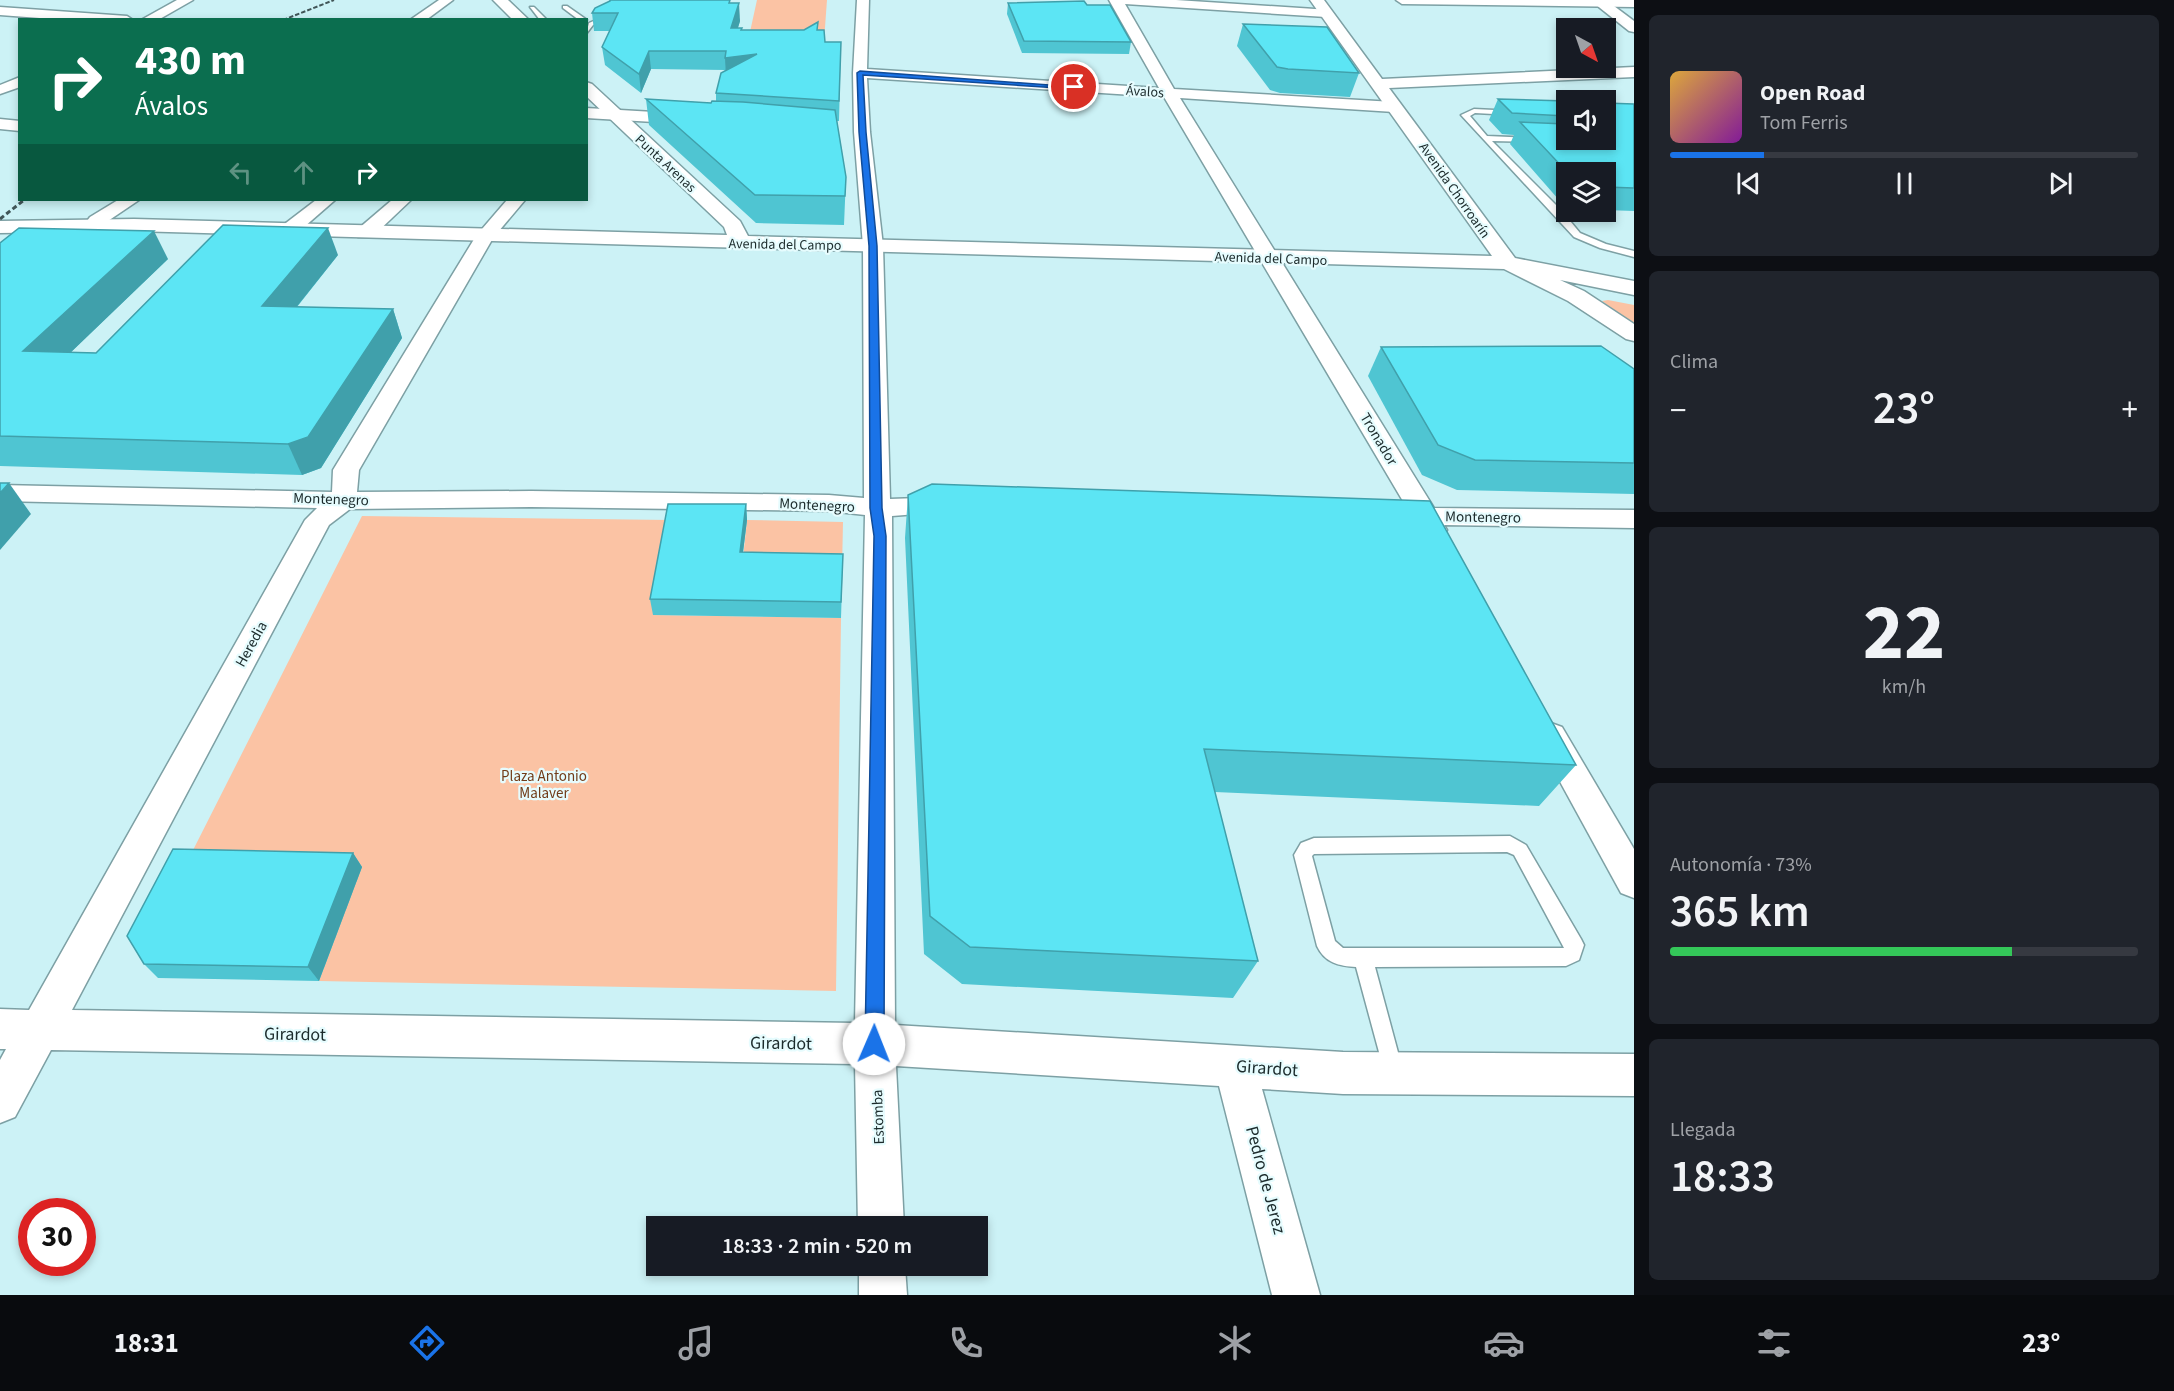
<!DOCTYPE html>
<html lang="es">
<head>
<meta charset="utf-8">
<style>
  :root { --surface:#171b24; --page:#20242c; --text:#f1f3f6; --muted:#9ea1a6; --line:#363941; --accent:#1a73e8 }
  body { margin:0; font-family:"Source Sans 3",sans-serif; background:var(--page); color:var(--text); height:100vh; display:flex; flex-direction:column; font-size:22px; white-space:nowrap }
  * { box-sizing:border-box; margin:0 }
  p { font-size:20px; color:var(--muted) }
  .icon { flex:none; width:33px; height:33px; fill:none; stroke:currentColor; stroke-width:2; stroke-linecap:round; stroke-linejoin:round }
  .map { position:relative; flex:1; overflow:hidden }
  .sheet { display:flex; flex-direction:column; gap:15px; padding:15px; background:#0d0f14; width:540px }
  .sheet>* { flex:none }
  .guide { position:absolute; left:18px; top:18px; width:570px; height:183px; border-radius:0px; box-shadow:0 3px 9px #0003; background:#0b6e4f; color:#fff; overflow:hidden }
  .needle { width:39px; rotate:140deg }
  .buttons { position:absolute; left:1556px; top:18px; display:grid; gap:12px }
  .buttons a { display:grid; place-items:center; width:60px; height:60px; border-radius:0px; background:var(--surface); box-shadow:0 3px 9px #0003; font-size:30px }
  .speed { position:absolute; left:18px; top:1198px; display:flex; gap:12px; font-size:30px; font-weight:700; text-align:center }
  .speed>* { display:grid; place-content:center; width:78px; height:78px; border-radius:50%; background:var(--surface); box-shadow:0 3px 9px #0003; line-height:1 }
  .speed .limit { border:9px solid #d22; background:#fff; color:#111 }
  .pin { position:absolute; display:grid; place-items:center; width:51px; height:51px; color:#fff; margin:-26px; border:3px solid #fff; border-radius:50%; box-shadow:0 2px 6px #0007 }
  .me { position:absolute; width:66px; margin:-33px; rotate:1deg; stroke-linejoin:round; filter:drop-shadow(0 0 4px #0008) }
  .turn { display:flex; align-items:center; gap:21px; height:126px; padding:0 18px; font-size:27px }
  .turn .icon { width:78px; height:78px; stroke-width:2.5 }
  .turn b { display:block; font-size:42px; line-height:51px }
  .lanes { display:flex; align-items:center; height:57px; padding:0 18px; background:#0003; justify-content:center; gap:30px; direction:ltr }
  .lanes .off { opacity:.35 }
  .big { font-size:45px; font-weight:600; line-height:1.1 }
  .sheet .card { flex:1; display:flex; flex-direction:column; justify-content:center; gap:9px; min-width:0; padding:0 21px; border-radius:9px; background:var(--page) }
  .sheet .dial { align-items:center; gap:0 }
  .dial b { font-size:78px; line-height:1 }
  .song { display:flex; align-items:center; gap:18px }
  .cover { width:72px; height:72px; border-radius:9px; background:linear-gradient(135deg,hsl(40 70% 55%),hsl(290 70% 35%)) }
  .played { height:6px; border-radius:3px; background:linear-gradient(90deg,var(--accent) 20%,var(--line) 20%) }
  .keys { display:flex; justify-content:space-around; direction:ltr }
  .heat { display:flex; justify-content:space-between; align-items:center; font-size:33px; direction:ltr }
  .charge { height:9px; border-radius:4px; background:linear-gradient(90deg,#34c759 73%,var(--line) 0) }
  .trip { position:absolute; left:646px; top:1216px; width:342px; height:60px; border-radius:0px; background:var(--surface); box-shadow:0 3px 9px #0003; font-weight:600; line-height:60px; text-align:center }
  .tab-bar { display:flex; height:96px; justify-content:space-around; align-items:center; background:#090b0e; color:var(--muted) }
  .tab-bar .icon { width:42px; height:42px }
  .tab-bar .active { color:var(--accent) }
  .tab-bar b { font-size:27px; color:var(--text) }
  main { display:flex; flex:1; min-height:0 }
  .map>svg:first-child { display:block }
  .green { fill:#fbc3a4 }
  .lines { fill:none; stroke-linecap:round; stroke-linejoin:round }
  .lane-casing { stroke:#7da0a4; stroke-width:3 }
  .street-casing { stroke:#7da0a4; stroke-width:3 }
  .secondary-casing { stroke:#7da0a4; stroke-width:3 }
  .lane { fill:#fff; fill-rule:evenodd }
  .street { fill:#fff; fill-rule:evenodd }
  .secondary { fill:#fff; fill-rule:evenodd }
  .rail-far1 { stroke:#415557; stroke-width:2; stroke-dasharray:4.5 2; stroke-linecap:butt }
  .rail { stroke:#415557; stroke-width:3; stroke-dasharray:5 3; stroke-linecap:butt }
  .wall { fill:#4fc5d2 }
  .shaded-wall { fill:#40a0ab }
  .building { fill:#5ce5f4; stroke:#40a0ab; stroke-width:1.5 }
  .route { fill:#1a73e8; stroke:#114b97; stroke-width:1.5 }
  .labels { text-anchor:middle; stroke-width:4.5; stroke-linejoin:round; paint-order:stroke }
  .far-street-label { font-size:14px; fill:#1c2b2c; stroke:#e6fcfe }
  .street-label { font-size:15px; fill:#1c2b2c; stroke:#e6fcfe }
  .park-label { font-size:15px; fill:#713b18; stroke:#e6fcfe }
  .near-street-label { font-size:18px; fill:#1c2b2c; stroke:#e6fcfe }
</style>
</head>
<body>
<main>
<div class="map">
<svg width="1634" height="1295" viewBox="0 0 1634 1295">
  <rect width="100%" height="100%" fill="#ccf2f6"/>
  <!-- green -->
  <g class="green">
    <path d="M757 0H827L824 41H748Z"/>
    <path d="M1608 300 1634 305V325L1602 301Z"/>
    <path d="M362 516 670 520 653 615 841 618 836 991 319 981 361 867 186 864Z"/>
    <path d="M747 520 843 522 842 570 742 568Z"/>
  </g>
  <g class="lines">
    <defs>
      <g id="lane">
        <path d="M563 6H567L587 20H579L563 8Z"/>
        <path d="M530 7H534L547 20H540Z"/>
        <path d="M607 12 612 13 610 18 593 25 586 34 589 23 605 16Z"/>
        <path d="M1474 109 1515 111 1516 113 1512 115 1475 113 1470 116 1487 136 1535 138V142H1532L1492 141 1561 210 1580 233 1606 244 1634 251V257L1600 248 1574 237 1461 115Z"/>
        <path d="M1510 836 1526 845 1581 939 1584 945 1579 960 1566 966 1375 967 1403 1071 1400 1078 1393 1081 1386 1078 1356 967C1339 966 1325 963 1317 946L1294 855 1301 843 1314 838ZM1507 852 1514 855 1564 948H1343L1335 941 1312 856 1314 854Z"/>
      </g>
      <g id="street">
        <path d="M177 0H193L158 20H141Z"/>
        <path d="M439 0H453L426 20H410Z"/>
        <path d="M857 0H869L867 69 1159 88 1109 0H1176L1330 10 1332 13 1330 16 1326 17 1125 4 1174 89 1394 102 1402 107 1394 112 1180 98 1434 508 1634 510V528L1444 525 1447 530 1443 536 1434 539 1425 536 1417 525 1391 522 1387 516 1391 510 1407 508 1164 97 867 78 870 132 883 246 890 499 947 497 956 499 960 505 956 511 892 516 895 1025 1343 1052 1634 1054V1096L1343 1094 1262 1089 1320 1295H1272L1219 1086 896 1066 904 1227H858L855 1064 51 1050 15 1117 0 1123V1060L6 1049H0V1009L29 1010 305 520 317 508 0 501V485L332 492 333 470 476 236 507 200H525L493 238 359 470 357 492 531 491 829 495 864 498 863 246 854 132 853 73ZM531 507 829 511 865 515 855 1023 72 1010 329 525 350 509Z"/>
        <path d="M1396 0H1634V7L1402 4Z"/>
        <path d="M0 7 127 16 133 20H66L0 15Z"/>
        <path d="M20 77V87L0 94V85Z"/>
        <path d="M586 108 688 114 696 119 688 124 586 118Z"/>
        <path d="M0 119 20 121V131L0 129Z"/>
        <path d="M118 200H139L102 225H90L87 221 90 217Z"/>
        <path d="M316 200H335L296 234H282L280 230 282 226Z"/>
        <path d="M392 200H411L372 237H358L356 233 358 229Z"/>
        <path d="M1551 723 1562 727 1634 849V898L1621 893 1535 736 1540 727Z"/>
        <path d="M859 1266H905L907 1295H859Z"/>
      </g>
      <g id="secondary">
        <path d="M493 0H508L529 20H513Z"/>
        <path d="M1310 0H1324L1382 79 1634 67V77L1389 88 1515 258 1634 281V295L1560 280 1584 291 1634 324V341L1626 339 1568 301 1504 269 134 231 0 233V221L134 219 727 235 724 227 586 96V82L592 84 740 221 748 236 1492 256Z"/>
        <path d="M1590 0H1606L1634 21V32L1629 31Z"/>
      </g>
    </defs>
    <!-- lane casing -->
    <use href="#lane" class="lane-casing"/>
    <!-- street casing -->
    <use href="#street" class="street-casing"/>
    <!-- secondary casing -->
    <use href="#secondary" class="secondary-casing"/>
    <!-- lane -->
    <use href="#lane" class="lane"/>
    <!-- street -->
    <use href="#street" class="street"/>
    <!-- secondary -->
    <use href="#secondary" class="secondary"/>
    <!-- rail-far1 -->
    <path class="rail-far1" d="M283 20 334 0"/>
    <!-- rail -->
    <path class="rail" d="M0 219 24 200"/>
  </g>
  <!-- wall -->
  <g class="wall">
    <path d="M734 3 740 21 738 28H742V30H818L825 42H841L839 121H837L846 177 844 225 756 223 649 125 646 99 711 103 716 101V93L725 70 651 69 641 93 605 65 602 47 610 31H594L592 13Z"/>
    <path d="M1008 3 1087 5 1131 42 1129 54 1022 53 1007 14Z"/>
    <path d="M1243 24 1359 73 1350 97 1280 93 1270 90 1237 46Z"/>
    <path d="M1498 99 1566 101V140H1605L1634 104V211L1605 210V172H1566V208L1510 144 1514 135 1502 134 1489 120Z"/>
    <path d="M0 243 168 259 71 352 96 353 338 255 297 307 393 309 402 338 321 468 302 475 0 466Z"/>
    <path d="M1381 347 1634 369V494L1457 490 1422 475 1368 376Z"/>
    <path d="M908 495 1576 765 1539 806 1215 792 1258 961 1233 998 962 984 924 954 905 538Z"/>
    <path d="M746 504 747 520 743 552 843 554 841 618 653 615 650 599Z"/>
    <path d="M353 853 362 867 319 981 158 978 144 964Z"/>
  </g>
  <!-- shaded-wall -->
  <g class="shaded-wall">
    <path d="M739 3 740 21 732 46 731 28Z"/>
    <path d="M649 51 651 69 641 93 639 74Z"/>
    <path d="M757 54 726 77 725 58Z"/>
    <path d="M328 228 338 255 274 335 262 306Z"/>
    <path d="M154 231 168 259 42 380 23 351Z"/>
    <path d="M393 309 402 338 321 468 302 475 288 444Z"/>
    <path d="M9 483 31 514 0 550V493Z"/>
    <path d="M746 504 747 520 741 568 740 552Z"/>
    <path d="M353 853 362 867 319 981 308 967Z"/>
  </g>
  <!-- building -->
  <g class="building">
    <path d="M610 0H730L729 3H739L731 28H742L741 30H804L818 22 817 30H824L825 42H841L839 101 716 93 721 73 757 54 725 58 726 51H649L639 74 602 47 618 13H592L595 8 610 1Z"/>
    <path d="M1084 1 1087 5H1110L1131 42 1024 41 1008 3Z"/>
    <path d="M1243 24 1327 27 1359 73 1288 69 1277 67Z"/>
    <path d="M646 99 711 103 712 101 743 102 835 110 846 177 845 196 755 195Z"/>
    <path d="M1498 99 1566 101V116L1512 113Z"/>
    <path d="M1605 103 1634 104V188L1605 187V172H1567L1520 122 1566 124V140H1605Z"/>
    <path d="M223 225 328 228 262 306 393 309 308 437 288 444 0 436V243L19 228 154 231 23 351 96 353Z"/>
    <path d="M1601 346 1634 369V463L1475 460 1438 445 1381 347Z"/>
    <path d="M0 483H9L0 493Z"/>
    <path d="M932 484 1430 501 1576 765 1204 749 1258 961 970 947 930 916 908 495Z"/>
    <path d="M668 504H746L740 552 843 554 841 602 650 599Z"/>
    <path d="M173 849 353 853 308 967 144 964 127 936Z"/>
  </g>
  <!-- route -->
  <path class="route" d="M860 71 1077 87 1074 89 863 75 866 132 877 246 882 508 886 536 884 1044 881 1051 874 1054 868 1051 865 1044 874 536 870 508 869 246 859 132 857 73Z"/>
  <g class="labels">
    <!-- far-street labels -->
    <g class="far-street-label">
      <text transform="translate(1145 91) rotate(4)" y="5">Ávalos</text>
      <text transform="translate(666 163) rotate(43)" y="5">Punta Arenas</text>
      <text transform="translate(1455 190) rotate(55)" y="5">Avenida Chorroarín</text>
      <text transform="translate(785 244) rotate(1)" y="5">Avenida del Campo</text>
      <text transform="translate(1271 258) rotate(2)" y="5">Avenida del Campo</text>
    </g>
    <!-- street labels -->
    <g class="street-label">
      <text transform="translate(1379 439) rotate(59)" y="5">Tronador</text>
      <text transform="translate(331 499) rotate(2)" y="5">Montenegro</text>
      <text transform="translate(817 505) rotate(3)" y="5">Montenegro</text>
      <text transform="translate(1483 517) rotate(1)" y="5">Montenegro</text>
      <text transform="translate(251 644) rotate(-61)" y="5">Heredia</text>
      <text transform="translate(878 1117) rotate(-92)" y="5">Estomba</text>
    </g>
    <!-- park labels -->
    <g class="park-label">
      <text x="544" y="781">Plaza Antonio<tspan x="544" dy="17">Malaver</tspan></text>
    </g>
    <!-- near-street labels -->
    <g class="near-street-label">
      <text transform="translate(295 1034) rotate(1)" y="6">Girardot</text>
      <text transform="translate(781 1043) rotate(1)" y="6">Girardot</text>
      <text transform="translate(1267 1068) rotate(4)" y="6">Girardot</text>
      <text transform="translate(1266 1180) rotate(75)" y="6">Pedro de Jerez</text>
    </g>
  </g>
</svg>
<div class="buttons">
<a><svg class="needle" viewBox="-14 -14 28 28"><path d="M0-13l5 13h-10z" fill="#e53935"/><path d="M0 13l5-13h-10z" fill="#9ea1a6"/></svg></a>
<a><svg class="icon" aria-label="sound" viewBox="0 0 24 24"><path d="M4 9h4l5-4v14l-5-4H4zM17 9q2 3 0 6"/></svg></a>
<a><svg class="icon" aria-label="layers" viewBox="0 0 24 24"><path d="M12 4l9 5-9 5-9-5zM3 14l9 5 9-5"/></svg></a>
</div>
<div class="speed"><div class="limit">30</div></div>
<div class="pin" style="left:1074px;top:87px;background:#d93025"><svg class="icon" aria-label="arrive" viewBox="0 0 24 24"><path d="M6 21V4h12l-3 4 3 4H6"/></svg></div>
<svg class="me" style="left:874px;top:1044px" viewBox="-20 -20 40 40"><circle r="19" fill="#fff"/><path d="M0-13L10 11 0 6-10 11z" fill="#1a73e8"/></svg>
<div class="trip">18:33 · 2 min · 520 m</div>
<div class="guide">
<div class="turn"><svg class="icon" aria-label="right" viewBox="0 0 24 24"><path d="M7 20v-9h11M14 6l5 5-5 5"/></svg><div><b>430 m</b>Ávalos</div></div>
<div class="lanes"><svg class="icon off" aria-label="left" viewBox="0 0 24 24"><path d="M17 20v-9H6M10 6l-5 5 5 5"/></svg><svg class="icon off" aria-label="ahead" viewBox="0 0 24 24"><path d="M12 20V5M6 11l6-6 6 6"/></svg><svg class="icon" aria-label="right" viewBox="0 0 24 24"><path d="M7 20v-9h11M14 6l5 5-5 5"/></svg></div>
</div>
</div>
<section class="sheet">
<div class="card">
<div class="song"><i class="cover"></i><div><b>Open Road</b><p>Tom Ferris</p></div></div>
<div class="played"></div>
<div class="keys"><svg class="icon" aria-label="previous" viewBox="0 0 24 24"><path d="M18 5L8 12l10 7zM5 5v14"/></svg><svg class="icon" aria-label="pause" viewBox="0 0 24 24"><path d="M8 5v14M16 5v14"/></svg><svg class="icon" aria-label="next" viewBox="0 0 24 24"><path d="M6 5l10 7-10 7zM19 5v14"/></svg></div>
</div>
<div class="card"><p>Clima</p>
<div class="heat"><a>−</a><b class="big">23°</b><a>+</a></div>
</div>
<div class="card dial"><b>22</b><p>km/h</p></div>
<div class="card"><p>Autonomía · 73%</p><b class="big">365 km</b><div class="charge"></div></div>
<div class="card"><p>Llegada</p><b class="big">18:33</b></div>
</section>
</main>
<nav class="tab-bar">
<b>18:31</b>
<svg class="icon active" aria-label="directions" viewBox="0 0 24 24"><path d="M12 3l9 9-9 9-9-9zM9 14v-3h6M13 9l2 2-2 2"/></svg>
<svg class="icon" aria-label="music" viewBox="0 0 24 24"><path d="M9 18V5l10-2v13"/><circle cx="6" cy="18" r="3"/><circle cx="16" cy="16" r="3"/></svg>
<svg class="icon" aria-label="phone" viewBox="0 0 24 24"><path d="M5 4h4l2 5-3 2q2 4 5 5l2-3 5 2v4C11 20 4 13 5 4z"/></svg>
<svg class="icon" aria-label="climate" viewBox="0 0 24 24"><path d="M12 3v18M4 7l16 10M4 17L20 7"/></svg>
<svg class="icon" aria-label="car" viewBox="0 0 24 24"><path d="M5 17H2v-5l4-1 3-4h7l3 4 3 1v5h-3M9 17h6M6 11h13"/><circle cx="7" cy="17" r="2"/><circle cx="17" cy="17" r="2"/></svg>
<svg class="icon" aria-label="filters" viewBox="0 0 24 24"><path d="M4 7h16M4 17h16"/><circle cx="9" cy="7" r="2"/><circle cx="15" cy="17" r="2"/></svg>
<b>23°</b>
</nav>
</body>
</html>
